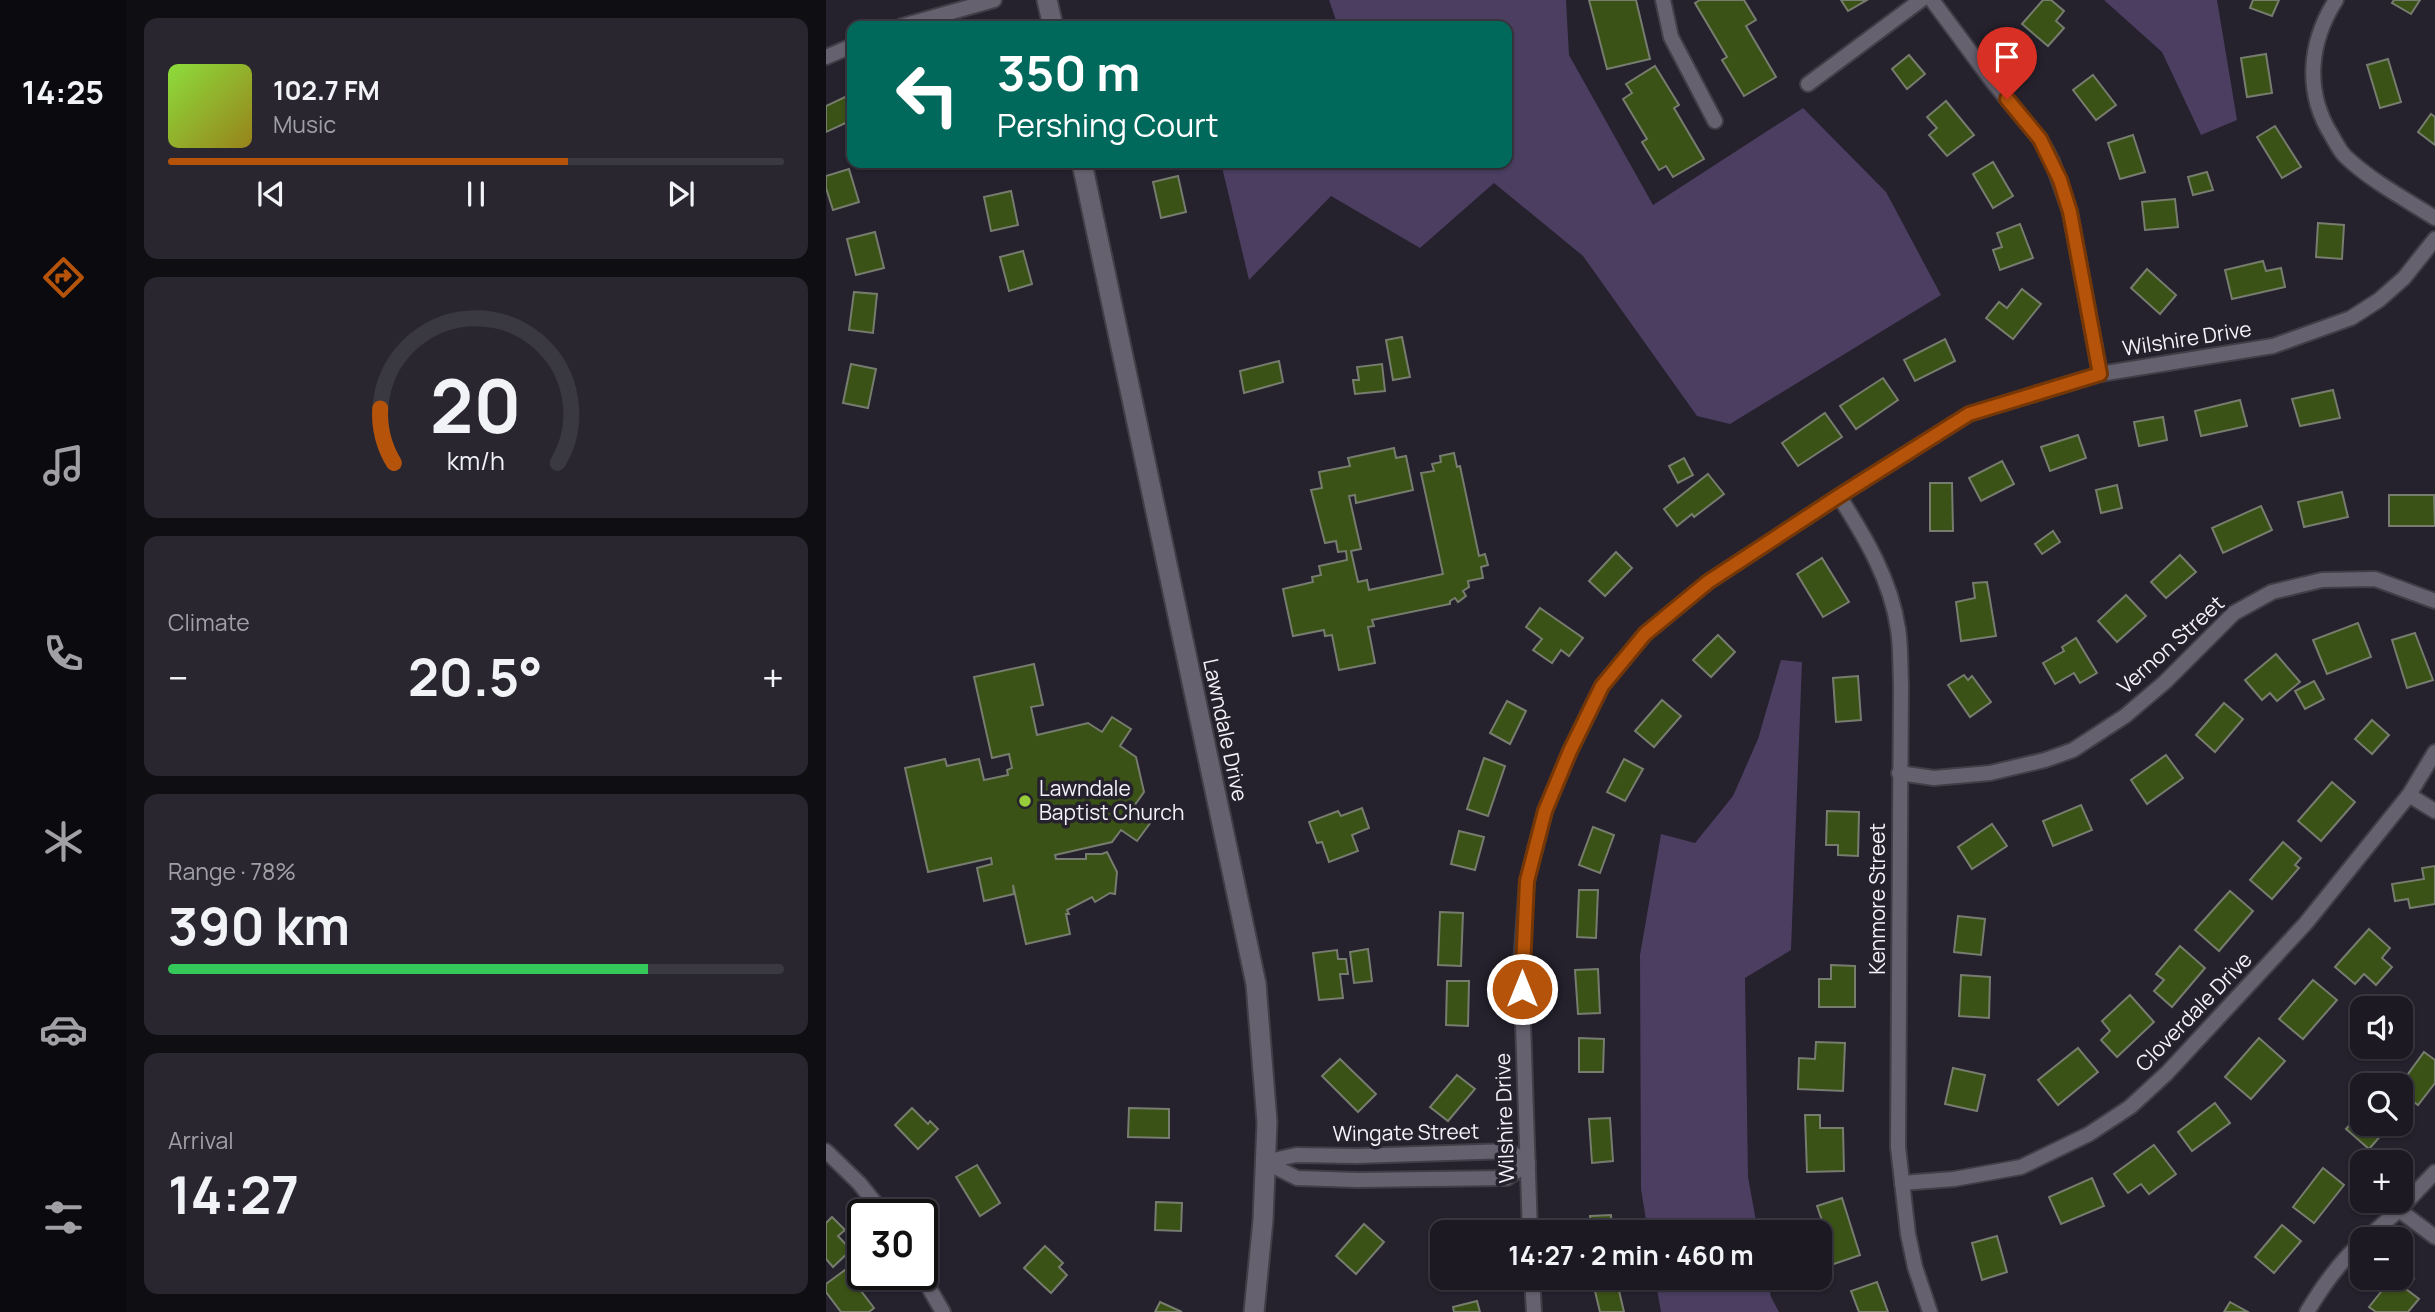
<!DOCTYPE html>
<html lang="en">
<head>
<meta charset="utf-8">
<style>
  :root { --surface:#1c1922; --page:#29262f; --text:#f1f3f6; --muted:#a0a0a5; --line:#3a3840; --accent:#b45309 }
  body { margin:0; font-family:Manrope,sans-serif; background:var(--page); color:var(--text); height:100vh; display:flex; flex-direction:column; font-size:26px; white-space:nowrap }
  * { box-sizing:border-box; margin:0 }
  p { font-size:23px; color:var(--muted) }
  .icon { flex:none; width:38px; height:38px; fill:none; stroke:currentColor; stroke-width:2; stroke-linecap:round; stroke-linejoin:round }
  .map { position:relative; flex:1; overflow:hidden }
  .drawer { display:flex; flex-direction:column; gap:18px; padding:18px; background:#0f0e13; width:700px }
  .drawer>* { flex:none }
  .hud { position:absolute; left:21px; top:21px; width:665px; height:147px; border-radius:14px; box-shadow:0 2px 5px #0004,0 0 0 2px var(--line); background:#00695c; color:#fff; overflow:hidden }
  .controls { position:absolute; left:1524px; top:996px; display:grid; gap:14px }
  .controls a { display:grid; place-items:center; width:63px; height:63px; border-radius:14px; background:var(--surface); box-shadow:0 2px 5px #0004,0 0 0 2px var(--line); font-size:35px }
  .speed { position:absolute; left:21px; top:1199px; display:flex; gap:14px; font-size:35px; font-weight:700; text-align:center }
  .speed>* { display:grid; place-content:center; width:91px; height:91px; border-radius:50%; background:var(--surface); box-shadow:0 2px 5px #0004,0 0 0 2px var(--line); line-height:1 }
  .speed .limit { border:4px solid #111; border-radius:10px; background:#fff; color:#111 }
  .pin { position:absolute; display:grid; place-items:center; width:60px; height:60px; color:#fff; margin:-72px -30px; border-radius:50% 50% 50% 0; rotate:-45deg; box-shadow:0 0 7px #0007 }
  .pin .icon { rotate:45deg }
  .me { position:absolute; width:77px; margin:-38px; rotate:0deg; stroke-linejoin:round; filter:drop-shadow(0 0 5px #0008) }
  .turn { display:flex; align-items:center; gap:24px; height:147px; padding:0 35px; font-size:32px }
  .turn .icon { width:91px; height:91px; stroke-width:2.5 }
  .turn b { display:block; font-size:49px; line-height:60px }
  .big { font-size:52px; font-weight:700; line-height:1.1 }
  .drawer .card { flex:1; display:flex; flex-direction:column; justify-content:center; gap:10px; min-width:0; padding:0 24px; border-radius:14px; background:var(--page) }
  .drawer .dial { align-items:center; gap:0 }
  .dial svg { height:182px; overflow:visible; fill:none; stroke:var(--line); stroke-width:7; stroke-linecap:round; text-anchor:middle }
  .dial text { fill:var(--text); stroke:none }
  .song { display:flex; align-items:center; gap:21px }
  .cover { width:84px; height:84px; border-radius:10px; background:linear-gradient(135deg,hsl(90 70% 55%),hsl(50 70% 35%)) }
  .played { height:7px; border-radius:4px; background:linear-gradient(90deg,var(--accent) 65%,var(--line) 65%) }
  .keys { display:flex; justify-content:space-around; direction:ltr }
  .heat { display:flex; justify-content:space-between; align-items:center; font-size:38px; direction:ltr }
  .charge { height:10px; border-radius:5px; background:linear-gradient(90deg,#34c759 78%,var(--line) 0) }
  .trip { position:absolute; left:604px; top:1220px; width:402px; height:70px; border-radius:14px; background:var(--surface); box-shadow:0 2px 5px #0004,0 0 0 2px var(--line); font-weight:700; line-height:70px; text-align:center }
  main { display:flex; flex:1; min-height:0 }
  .dock { display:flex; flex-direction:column; width:126px; justify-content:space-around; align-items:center; background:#0b0a0e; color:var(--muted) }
  .dock .icon { width:49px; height:49px }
  .dock .active { color:var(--accent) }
  .dock b { font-size:32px; color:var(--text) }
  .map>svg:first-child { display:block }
  .green { fill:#4b3e60 }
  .building { fill:#3b5216; stroke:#767c6e; stroke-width:2 }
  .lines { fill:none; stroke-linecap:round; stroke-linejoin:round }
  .minor-casing { stroke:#413e47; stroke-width:18 }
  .secondary-casing { stroke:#413e47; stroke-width:23 }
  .minor { stroke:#66616f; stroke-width:14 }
  .secondary { stroke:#66616f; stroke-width:19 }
  .route-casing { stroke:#753606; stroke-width:18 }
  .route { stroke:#b45309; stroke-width:12 }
  .poi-dot { fill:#96cc39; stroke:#25212d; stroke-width:2.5 }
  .labels { text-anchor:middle; stroke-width:7; stroke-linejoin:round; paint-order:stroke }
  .street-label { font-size:21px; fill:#f4f2fa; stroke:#25212d }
  .poi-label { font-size:21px; fill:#f4f2fa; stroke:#25212d; text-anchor:start }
</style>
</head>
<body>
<main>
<nav class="dock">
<b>14:25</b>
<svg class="icon active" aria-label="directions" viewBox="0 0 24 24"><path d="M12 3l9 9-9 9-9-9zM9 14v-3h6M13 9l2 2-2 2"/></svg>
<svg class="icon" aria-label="music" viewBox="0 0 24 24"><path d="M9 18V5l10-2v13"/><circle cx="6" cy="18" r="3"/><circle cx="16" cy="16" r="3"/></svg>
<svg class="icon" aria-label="phone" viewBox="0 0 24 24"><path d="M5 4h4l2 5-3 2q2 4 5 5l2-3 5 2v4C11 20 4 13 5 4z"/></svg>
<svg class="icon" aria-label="climate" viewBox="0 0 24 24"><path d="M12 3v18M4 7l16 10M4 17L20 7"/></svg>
<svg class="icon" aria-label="car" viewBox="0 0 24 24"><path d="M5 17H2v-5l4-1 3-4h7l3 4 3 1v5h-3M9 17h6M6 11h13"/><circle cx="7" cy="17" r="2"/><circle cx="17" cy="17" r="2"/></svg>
<svg class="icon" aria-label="filters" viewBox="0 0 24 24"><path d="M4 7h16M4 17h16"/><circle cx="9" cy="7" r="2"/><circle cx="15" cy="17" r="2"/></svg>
</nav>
<section class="drawer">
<div class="card">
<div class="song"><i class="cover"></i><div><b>102.7 FM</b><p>Music</p></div></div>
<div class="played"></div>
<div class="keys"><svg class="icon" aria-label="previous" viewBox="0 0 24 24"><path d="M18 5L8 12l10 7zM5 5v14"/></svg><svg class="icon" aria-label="pause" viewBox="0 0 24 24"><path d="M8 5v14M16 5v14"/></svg><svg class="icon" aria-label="next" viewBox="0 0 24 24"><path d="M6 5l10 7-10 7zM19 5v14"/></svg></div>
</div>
<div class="card dial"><svg viewBox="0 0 100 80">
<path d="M14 69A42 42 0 1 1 86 69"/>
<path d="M14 69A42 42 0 0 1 8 45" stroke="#b45309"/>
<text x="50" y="56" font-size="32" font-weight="700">20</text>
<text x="50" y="72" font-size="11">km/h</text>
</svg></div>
<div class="card"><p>Climate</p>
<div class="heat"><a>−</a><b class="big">20.5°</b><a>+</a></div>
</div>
<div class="card"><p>Range · 78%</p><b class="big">390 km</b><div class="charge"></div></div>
<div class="card"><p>Arrival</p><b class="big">14:27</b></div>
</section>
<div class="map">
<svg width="1609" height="1312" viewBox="0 0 1609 1312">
  <rect width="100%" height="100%" fill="#25212d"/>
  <!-- green -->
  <g class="green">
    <path d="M503 0H740L743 55 827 205 977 108 1060 192 1115 295 904 424 871 416 757 256 668 183 594 248 505 196 423 280 395 163H681V26H512Z"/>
    <path d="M1278 0H1391L1411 120 1375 135 1336 52Z"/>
    <path d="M955 660 976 662 965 950 919 978 922 1177 932 1232H822L815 1189 814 955 835 834 869 843 907 796 932 739Z"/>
    <path d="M829 1278H941L945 1297 953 1312H835Z"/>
  </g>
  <!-- building -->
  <g class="building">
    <path d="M763 0H810L824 59 781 69Z"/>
    <path d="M874 0H918L930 20 920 26 950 77 918 96 896 60 901 57 869 3Z"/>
    <path d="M1015 0H1041L1022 11Z"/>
    <path d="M1217 0H1225L1238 11 1230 21 1238 28 1222 46 1196 24Z"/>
    <path d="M1427 0H1453L1446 16 1424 8Z"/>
    <path d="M1568 0H1594L1585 14 1566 3Z"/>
    <path d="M1440 54 1446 93 1421 97 1415 58Z"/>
    <path d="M1083 55 1099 74 1081 89 1066 69Z"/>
    <path d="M1562 59 1575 102 1554 108 1541 65Z"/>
    <path d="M829 66 853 105 848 108 878 159 847 177 840 166 833 170 816 142 821 139 797 99 806 93 800 84Z"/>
    <path d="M1267 75 1290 105 1270 120 1247 90Z"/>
    <path d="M21 96 26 108V120L0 132V106Z"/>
    <path d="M1120 101 1148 135 1121 156 1103 135 1111 128 1101 117Z"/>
    <path d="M1605 114 1609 117V145L1592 132Z"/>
    <path d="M1449 126 1475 167 1456 178 1431 137Z"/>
    <path d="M1307 135 1319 172 1294 179 1282 143Z"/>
    <path d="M1167 162 1187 196 1167 208 1147 174Z"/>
    <path d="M23 169 33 202 7 210 0 188V176Z"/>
    <path d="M1381 172 1387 190 1367 195 1362 177Z"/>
    <path d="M352 176 360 212 335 218 327 182Z"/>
    <path d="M185 191 192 225 165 231 158 197Z"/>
    <path d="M1349 199 1352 227 1319 230 1316 202Z"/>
    <path d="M1492 223 1518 225 1516 259 1490 257Z"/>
    <path d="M1194 224 1207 258 1174 270 1167 250 1176 247 1171 233Z"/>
    <path d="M49 232 58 268 30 275 21 239Z"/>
    <path d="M197 251 206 284 183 291 174 257Z"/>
    <path d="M1437 261 1440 271 1455 268 1459 287 1406 299 1399 270Z"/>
    <path d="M1321 269 1350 295 1334 314 1305 288Z"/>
    <path d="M1196 289 1215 304 1187 339 1160 318 1173 302 1181 308Z"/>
    <path d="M28 292 51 294 47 333 23 330Z"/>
    <path d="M576 337 584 377 567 380 560 340Z"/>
    <path d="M1119 339 1129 361 1089 381 1078 360Z"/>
    <path d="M453 361 457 382 418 393 414 371Z"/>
    <path d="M25 364 50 369 42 408 17 403Z"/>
    <path d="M556 364 559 391 529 394 527 380H533L531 367Z"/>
    <path d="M1057 378 1072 400 1030 429 1014 406Z"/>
    <path d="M1507 390 1514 418 1474 426 1466 399Z"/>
    <path d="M1414 400 1421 426 1375 436 1369 411Z"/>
    <path d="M999 413 1016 437 972 466 956 443Z"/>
    <path d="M1337 417 1341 440 1313 446 1308 422Z"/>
    <path d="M1252 435 1260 458 1224 471 1215 447Z"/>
    <path d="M568 448 570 458 580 456 587 490 530 503 529 495 523 496 535 549 525 551 532 582 541 580 543 590 617 574 595 473 608 471 606 464 615 462 614 456 628 453 631 467 634 466 653 556 659 554 662 565 655 567 657 578 642 581 643 587 637 591 640 596 632 602 629 598 624 601V604L546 620 548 626 542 627 549 663 513 670 506 635 499 636 498 630 467 636 457 589 487 582 486 577 495 575 493 566 521 560 520 551 512 552 510 541 499 543 485 490 496 488 493 472 524 466 522 458Z"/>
    <path d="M858 458 867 475 852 483 843 466Z"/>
    <path d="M1176 461 1188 484 1155 501 1143 478Z"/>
    <path d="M882 474 898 494 868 517 866 514 851 526 838 509Z"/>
    <path d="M1104 483H1126L1127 531H1104Z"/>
    <path d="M1291 485 1296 508 1275 513 1270 490Z"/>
    <path d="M1516 492 1522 517 1478 527 1472 502Z"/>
    <path d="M1563 495H1608L1609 526H1563Z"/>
    <path d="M1435 506 1446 530 1397 553 1386 528Z"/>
    <path d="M1227 531 1234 542 1216 554 1209 544Z"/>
    <path d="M790 552 806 568 779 596 763 581Z"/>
    <path d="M1354 555 1370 572 1340 598 1325 582Z"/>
    <path d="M996 558 1023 602 997 617 971 574Z"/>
    <path d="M1161 582 1170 636 1135 641 1130 602 1149 598 1147 583Z"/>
    <path d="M1300 595 1320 616 1291 642 1272 621Z"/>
    <path d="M714 608 757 638 743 656 735 650 726 663 707 650 716 639 700 627Z"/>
    <path d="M1532 623 1545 657 1501 674 1487 640Z"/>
    <path d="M1589 633 1607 680 1581 688 1566 640Z"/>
    <path d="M892 635 909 652 885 677 867 660Z"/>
    <path d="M1250 638 1271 673 1254 683 1248 673 1229 684 1217 663 1238 651 1236 647Z"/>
    <path d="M1450 654 1474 682 1451 701 1444 693 1436 700 1419 680Z"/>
    <path d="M208 664 217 705 205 707 211 735 262 723 276 732 286 717 305 729 294 746 310 757 318 792 306 809 325 822 311 841 295 830 286 842 229 855 230 859H260V854H276L281 852 291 872 289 894 284 893 269 902 266 897 241 910 243 914H240L244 934 200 944 187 885 188 894 158 901 151 868 166 864 165 858 102 872 79 768 119 759 121 766 153 759 158 780 182 775 181 770 186 768 183 754 166 758 148 677Z"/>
    <path d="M1138 675 1142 680 1146 676 1165 702 1144 717 1122 685Z"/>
    <path d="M1032 676 1035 720 1010 722 1007 678Z"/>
    <path d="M1488 681 1498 699 1479 709 1469 691Z"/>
    <path d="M836 700 855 716 828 747 809 731Z"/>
    <path d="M681 701 700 711 684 744 664 733Z"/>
    <path d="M1398 703 1417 719 1389 752 1370 735Z"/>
    <path d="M1546 720 1563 735 1546 754 1529 739Z"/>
    <path d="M1340 755 1357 778 1321 804 1305 780Z"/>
    <path d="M658 758 679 766 662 816 641 809Z"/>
    <path d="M798 759 817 769 799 801 781 792Z"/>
    <path d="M1506 782 1529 802 1495 841 1472 821Z"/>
    <path d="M1255 805 1266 830 1227 846 1217 821Z"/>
    <path d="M536 808 543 828 526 835 532 851 503 862 496 842 491 843 483 822 512 811 515 816Z"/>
    <path d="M1001 811 1033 812 1032 856 1012 855V845H1000Z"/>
    <path d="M1166 824 1181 846 1146 869 1132 847Z"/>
    <path d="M767 827 788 835 774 873 753 865Z"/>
    <path d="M633 831 658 837 649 870 625 864Z"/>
    <path d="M1457 842 1475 858 1469 865 1473 868 1446 899 1424 880Z"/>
    <path d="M1609 866V904L1584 908 1582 899 1569 901 1566 884 1598 879 1596 868Z"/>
    <path d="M753 890H772L770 938 751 937Z"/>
    <path d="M1404 891 1427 911 1393 951 1369 930Z"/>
    <path d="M614 912 637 913 635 966 612 965Z"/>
    <path d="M1132 916 1159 919 1155 955 1128 952Z"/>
    <path d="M1543 929 1564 948 1556 958 1566 967 1550 985 1538 974 1529 984 1509 967Z"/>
    <path d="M1354 946 1379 968 1346 1007 1328 991 1338 980 1330 974Z"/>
    <path d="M542 949 546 981 528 983 524 952Z"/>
    <path d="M511 950 512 959H520L522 974H514L517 998 493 1000 487 953Z"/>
    <path d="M1005 965 1029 966V1007H993V979H1005Z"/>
    <path d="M772 969 774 1013 752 1014 749 970Z"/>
    <path d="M1135 975 1164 977 1163 1018 1133 1016Z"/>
    <path d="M1487 980 1511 1000 1477 1039 1453 1019Z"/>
    <path d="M621 981H643L642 1026 620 1025Z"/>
    <path d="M1304 995 1328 1022 1291 1057 1275 1040 1284 1031 1276 1021Z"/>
    <path d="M753 1038 778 1039 777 1072H753Z"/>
    <path d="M1433 1038 1459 1061 1425 1099 1399 1077Z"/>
    <path d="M990 1042 1019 1043 1017 1091 972 1089 973 1058 989 1059Z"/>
    <path d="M1252 1048 1272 1072 1232 1105 1212 1080Z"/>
    <path d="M1598 1052 1609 1060V1083L1592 1105 1575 1092 1574 1085Z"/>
    <path d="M514 1059 550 1094 532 1112 496 1076Z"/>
    <path d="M1127 1068 1159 1075 1151 1111 1119 1104Z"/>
    <path d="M631 1075 649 1089 622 1121 604 1107Z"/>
    <path d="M1389 1103 1404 1123 1366 1151 1352 1132Z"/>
    <path d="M86 1108 102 1124 104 1121 112 1129 92 1149 69 1125Z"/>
    <path d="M303 1108 343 1109V1138L302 1137Z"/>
    <path d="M1536 1111V1124H1565L1543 1149 1520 1129Z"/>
    <path d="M979 1115H994V1128H1017L1018 1171 981 1172Z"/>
    <path d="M784 1118 787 1161 766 1163 763 1119Z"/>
    <path d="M1328 1145 1350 1174 1323 1194 1315 1184 1302 1193 1288 1174Z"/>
    <path d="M151 1165 174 1203 154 1216 130 1177Z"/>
    <path d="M1497 1168 1518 1185 1488 1223 1467 1207Z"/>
    <path d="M1266 1178 1278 1206 1235 1224 1223 1197Z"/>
    <path d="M1016 1198 1034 1255 1002 1266 998 1255 994 1257V1232H991L999 1229 991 1206Z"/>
    <path d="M330 1202 356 1203 355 1231 329 1230Z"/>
    <path d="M785 1215 786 1232H765L764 1216Z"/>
    <path d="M6 1217 19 1230 12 1236 25 1250 7 1267 0 1259V1223Z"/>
    <path d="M630 1221 641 1232H619Z"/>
    <path d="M538 1224 558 1242 530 1274 510 1256Z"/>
    <path d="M1456 1225 1475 1241 1448 1273 1429 1257Z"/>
    <path d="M1171 1236 1181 1272 1156 1280 1146 1243Z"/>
    <path d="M219 1246 237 1263 233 1267 241 1275 225 1293 198 1268Z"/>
    <path d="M1575 1269 1588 1279 1580 1289 1593 1299 1582 1312H1550L1543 1307 1566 1278H1575Z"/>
    <path d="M19 1270 48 1308 43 1312H15L0 1292V1284Z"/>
    <path d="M791 1282 798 1312H774L768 1287Z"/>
    <path d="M1051 1282 1062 1312H1033L1025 1291Z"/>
    <path d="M651 1301 654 1312H628L627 1307Z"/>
    <path d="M334 1302 356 1312H329Z"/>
    <path d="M1404 1302 1422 1312H1398Z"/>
  </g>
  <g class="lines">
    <defs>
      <g id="minor">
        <path d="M837 0 845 37 889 121"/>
        <path d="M1106 0 1166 81 1214 139 1226 161 1244 212 1274 374"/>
        <path d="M1510 0C1483 42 1478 92 1506 136 1510 143 1514 152 1521 158 1547 182 1579 199 1609 218"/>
        <path d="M76 26 168 0"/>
        <path d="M0 57 26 46"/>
        <path d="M982 84 1095 0"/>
        <path d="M1013 496C1039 537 1065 580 1072 629 1075 647 1074 666 1075 684L1072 1147 1082 1234 1089 1267 1104 1312"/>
        <path d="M1073 773 1108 778 1164 773 1219 760 1247 750 1299 716 1339 682 1408 613 1446 592 1496 580 1549 579 1609 601"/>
        <path d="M1583 795 1609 811"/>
        <path d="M0 1151 33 1183 58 1214"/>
        <path d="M683 1151 702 1163 681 1178 531 1180 471 1178 439 1162 470 1155 530 1156Z"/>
        <path d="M1076 1183 1128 1179 1195 1167 1263 1134 1304 1107 1341 1073 1480 923 1583 795 1609 752"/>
        <path d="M1573 1210 1609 1237"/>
        <path d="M704 1232 695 964 701 881 719 811 744 751 776 686 819 634 882 582 1013 496 1143 414 1274 374 1447 346 1525 318 1553 300 1578 278 1609 239"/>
        <path d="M1540 1239 1573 1210 1609 1172"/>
        <path d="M95 1274 117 1312"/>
        <path d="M706 1278 708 1312"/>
        <path d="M1481 1312C1496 1287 1514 1261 1536 1242"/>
      </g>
      <g id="secondary">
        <path d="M221 0 227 26"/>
        <path d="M256 163 430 984 441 1122 437 1220 428 1312"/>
      </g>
    </defs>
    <!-- minor casing -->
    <use href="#minor" class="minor-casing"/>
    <!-- secondary casing -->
    <use href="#secondary" class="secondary-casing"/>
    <!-- minor -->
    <use href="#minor" class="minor"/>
    <!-- secondary -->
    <use href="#secondary" class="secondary"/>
  </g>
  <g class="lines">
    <defs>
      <path id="route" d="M696 989 701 881 719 811 744 751 776 686 819 634 882 582 1013 496 1143 414 1274 374 1244 212 1234 180 1214 139 1181 99"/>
    </defs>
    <!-- route casing -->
    <use href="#route" class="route-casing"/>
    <!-- route -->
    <use href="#route" class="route"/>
  </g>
  <!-- markers -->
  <circle class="poi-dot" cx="199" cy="801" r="7"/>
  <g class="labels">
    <!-- street labels -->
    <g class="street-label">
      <text transform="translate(1361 339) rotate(-9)" y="7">Wilshire Drive</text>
      <text transform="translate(1345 645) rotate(-42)" y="7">Vernon Street</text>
      <text transform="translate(399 730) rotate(78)" y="7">Lawndale Drive</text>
      <text transform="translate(1052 899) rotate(-90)" y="7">Kenmore Street</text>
      <text transform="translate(1368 1012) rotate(-46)" y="7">Cloverdale Drive</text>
      <text transform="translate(679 1118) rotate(-92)" y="7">Wilshire Drive</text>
      <text transform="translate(580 1133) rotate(-1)" y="7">Wingate Street</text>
    </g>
    <!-- poi labels -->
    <g class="poi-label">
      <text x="213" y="796">Lawndale<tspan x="213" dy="24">Baptist Church</tspan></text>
    </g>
  </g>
</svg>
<div class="controls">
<a><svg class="icon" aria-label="sound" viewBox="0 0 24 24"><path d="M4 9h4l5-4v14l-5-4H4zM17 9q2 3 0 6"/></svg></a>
<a><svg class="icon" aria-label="search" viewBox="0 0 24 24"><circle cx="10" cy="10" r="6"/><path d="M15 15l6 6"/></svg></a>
<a>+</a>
<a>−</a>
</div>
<div class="speed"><div class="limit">30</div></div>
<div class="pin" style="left:1181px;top:99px;background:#d93025"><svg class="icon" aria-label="arrive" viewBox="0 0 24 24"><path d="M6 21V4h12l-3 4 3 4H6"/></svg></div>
<svg class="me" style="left:696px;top:989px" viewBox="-20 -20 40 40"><circle r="17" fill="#b45309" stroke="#fff" stroke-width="3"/><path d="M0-11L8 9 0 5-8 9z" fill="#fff"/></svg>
<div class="trip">14:27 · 2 min · 460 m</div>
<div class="hud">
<div class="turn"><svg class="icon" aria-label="left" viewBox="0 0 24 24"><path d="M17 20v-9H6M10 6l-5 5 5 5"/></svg><div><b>350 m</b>Pershing Court</div></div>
</div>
</div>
</main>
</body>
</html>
